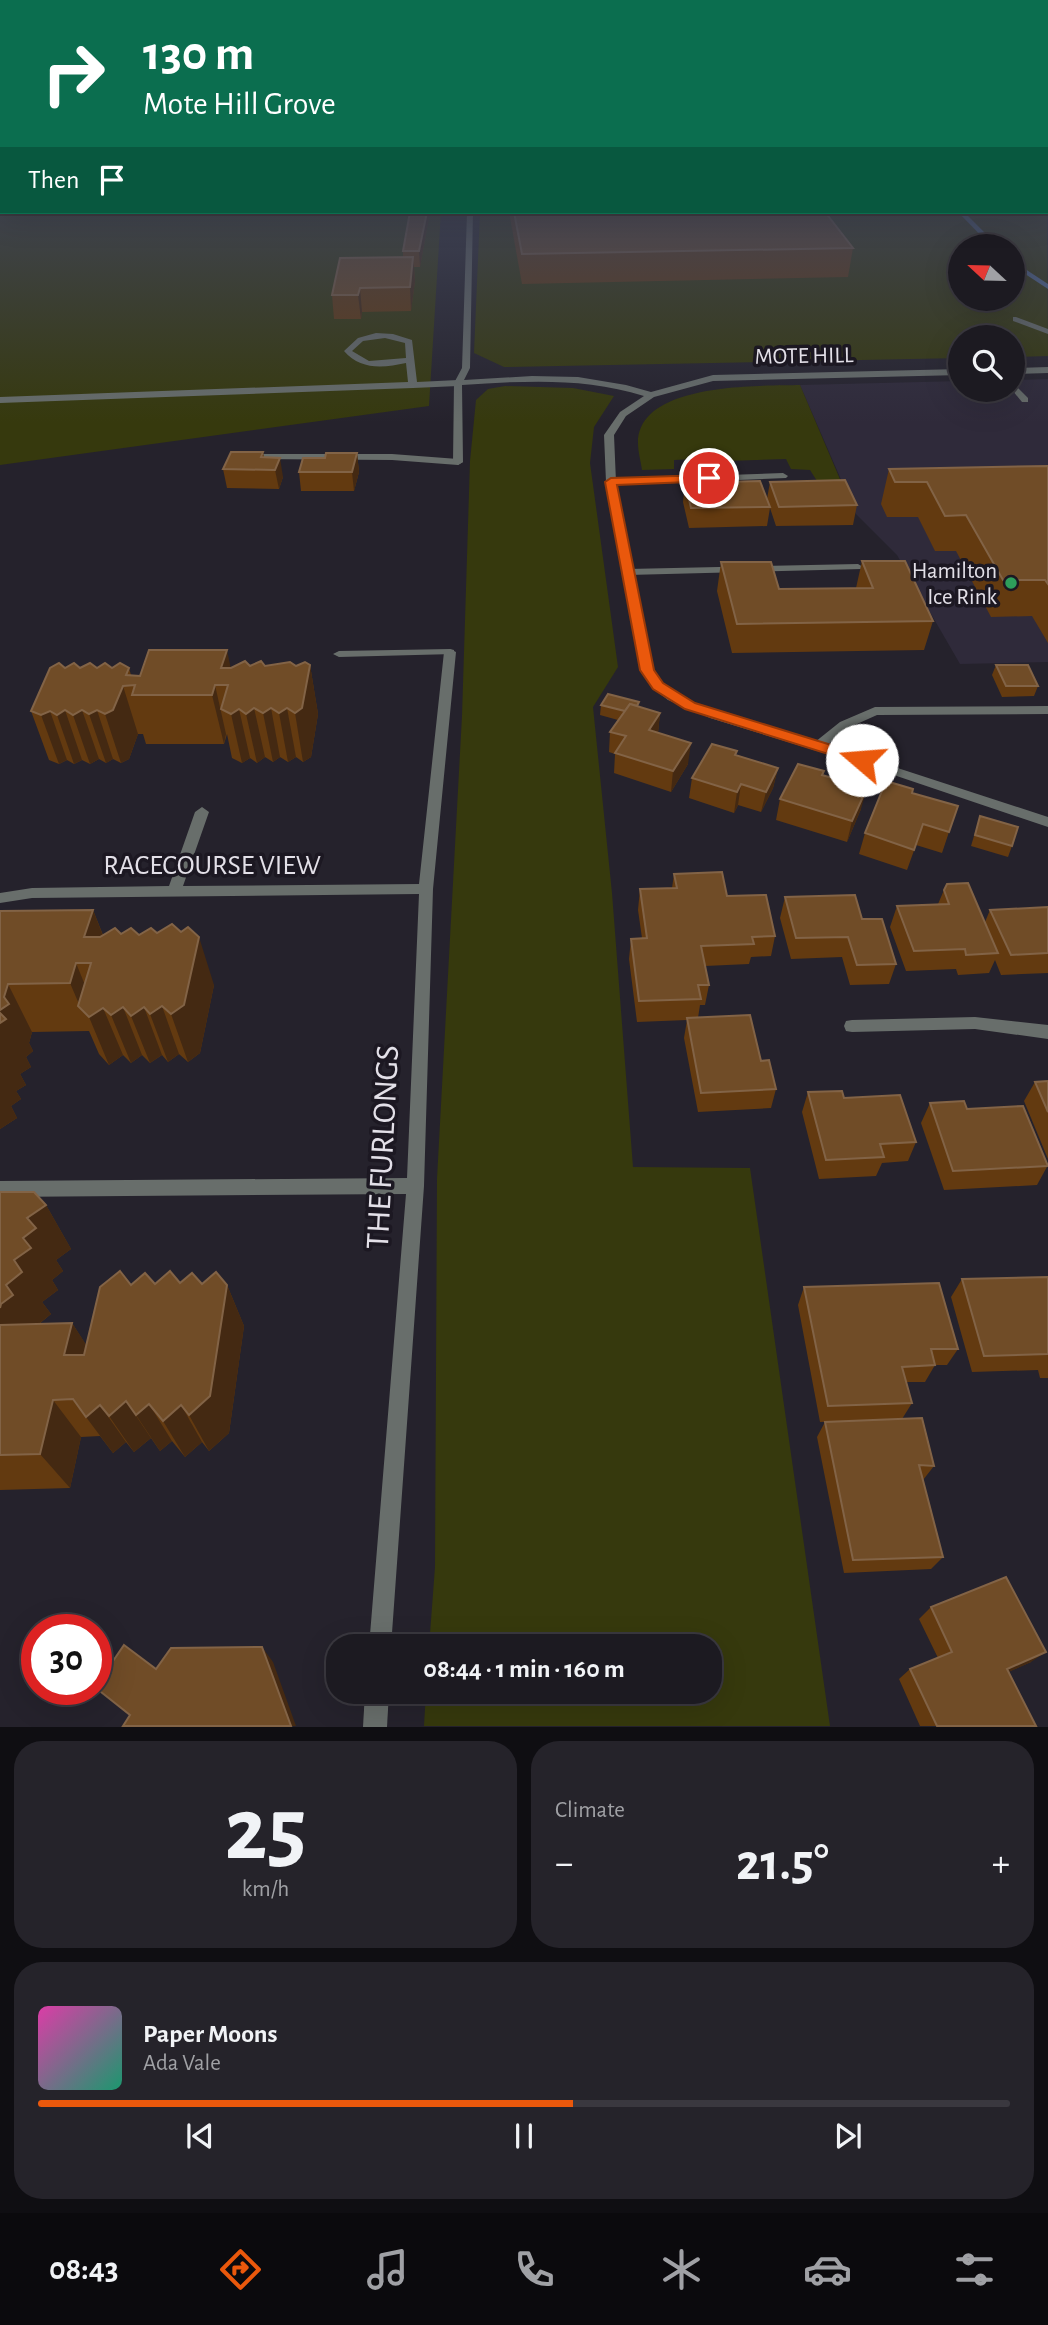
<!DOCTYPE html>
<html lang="en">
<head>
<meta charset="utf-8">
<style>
  :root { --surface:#1c1a21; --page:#25232a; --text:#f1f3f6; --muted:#a0a1a5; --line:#3a383f; --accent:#ea580c }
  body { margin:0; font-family:"Alegreya Sans",sans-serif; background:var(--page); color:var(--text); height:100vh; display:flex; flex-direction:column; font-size:26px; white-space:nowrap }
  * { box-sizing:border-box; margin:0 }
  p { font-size:23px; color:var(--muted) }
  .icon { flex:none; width:38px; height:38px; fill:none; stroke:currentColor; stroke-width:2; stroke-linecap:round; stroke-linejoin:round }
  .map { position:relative; height:1727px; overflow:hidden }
  .sheet { display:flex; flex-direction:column; gap:14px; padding:14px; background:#0f0e12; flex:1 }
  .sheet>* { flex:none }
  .guide { position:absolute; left:0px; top:0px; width:1048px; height:214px; box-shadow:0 7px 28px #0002,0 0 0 2px var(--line); background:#0b6e4f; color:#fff; overflow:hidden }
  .needle { width:46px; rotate:292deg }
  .tools { position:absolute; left:948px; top:234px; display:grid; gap:14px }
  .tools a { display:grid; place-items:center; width:77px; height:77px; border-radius:50%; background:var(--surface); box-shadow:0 7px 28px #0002,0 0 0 2px var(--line); font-size:35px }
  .speed { position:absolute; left:21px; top:1614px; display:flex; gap:14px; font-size:35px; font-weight:700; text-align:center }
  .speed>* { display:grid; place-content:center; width:91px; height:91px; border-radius:50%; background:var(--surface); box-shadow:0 7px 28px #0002,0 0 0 2px var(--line); line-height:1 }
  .speed .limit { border:10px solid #d22; background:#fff; color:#111 }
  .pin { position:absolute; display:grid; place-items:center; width:60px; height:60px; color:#fff; margin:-30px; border:4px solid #fff; border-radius:50%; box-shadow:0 2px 7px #0007 }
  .me { position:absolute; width:77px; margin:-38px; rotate:288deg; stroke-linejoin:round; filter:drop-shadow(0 0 5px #0008) }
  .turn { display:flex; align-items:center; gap:24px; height:147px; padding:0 28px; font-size:32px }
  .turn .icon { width:91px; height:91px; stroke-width:2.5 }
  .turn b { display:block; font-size:49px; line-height:60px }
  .then { display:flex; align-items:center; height:66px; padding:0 28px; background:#0003; gap:14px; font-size:26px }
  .big { font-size:52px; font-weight:600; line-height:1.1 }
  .sheet .widget { flex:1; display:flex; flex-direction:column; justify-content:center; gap:10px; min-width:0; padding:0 24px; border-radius:28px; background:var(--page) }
  .sheet .dial { align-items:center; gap:0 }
  .dial b { font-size:91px; line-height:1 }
  .song { display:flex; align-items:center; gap:21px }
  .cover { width:84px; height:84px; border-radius:10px; background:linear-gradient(135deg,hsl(320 70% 55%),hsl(160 70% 35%)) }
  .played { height:7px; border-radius:4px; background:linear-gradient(90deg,var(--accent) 55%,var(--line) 55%) }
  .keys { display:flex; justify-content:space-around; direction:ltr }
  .heat { display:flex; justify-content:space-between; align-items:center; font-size:38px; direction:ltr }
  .sheet .tiles { flex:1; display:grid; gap:14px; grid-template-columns:1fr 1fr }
  .widget:last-child { grid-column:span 2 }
  .trip { position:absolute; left:326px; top:1634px; width:396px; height:70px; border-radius:28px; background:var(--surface); box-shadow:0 7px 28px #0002,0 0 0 2px var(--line); font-weight:600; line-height:70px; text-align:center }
  .tab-bar { display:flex; height:112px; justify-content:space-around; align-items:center; background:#0b0a0d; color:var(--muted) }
  .tab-bar .icon { width:49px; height:49px }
  .tab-bar .on { color:var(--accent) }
  .tab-bar b { font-size:32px; color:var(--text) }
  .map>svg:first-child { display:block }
  .built { fill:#2f2a3a }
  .green { fill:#36390d; fill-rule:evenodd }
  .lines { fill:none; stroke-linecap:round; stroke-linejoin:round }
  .stream { fill:#5672a2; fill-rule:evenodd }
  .service { fill:#686e6b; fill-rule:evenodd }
  .minor { fill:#686e6b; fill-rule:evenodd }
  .wall { fill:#633a10 }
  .shaded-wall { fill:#442912 }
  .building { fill:#704c27; stroke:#826346; stroke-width:2 }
  .route { fill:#ea580c; stroke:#983908; stroke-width:2 }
  .leisure-dot { fill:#2e9e5b; stroke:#1c1822; stroke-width:2.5 }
  .labels { text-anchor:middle; stroke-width:7; stroke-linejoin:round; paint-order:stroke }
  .far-street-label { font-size:23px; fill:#e3e0e8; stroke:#1c1822 }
  .far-poi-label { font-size:23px; fill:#e3e0e8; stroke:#1c1822; text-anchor:end }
  .street-label { font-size:28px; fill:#e3e0e8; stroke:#1c1822 }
  .near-street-label { font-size:33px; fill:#e3e0e8; stroke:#1c1822 }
</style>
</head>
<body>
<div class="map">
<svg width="1048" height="1727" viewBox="0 0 1048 1727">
  <rect width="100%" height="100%" fill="#25222c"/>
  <!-- built -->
  <path class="built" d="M1048 379V662L960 664 897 555 856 514 800 385 961 381V390H1013V380Z"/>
  <!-- green -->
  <g class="green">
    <path d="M0 181 2 212H441L429 406 0 465Z"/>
    <path d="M1047 181 1048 356 1013 357V338H961V358L504 367 474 353 480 212H1046ZM961 247H1013V299H961Z"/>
    <path d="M800 385 845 491 824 492 810 470 791 469 786 459 696 462 695 459 674 460V469L642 470C641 462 638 452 638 443 638 382 760 386 800 385Z"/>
    <path d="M505 386 573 388 614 396 594 427 590 463 618 667 593 707 612 893 633 1167 750 1168 830 1726H424L426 1692H709V1647H429L435 1567 437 1179 462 716 470 461 476 400 488 389Z"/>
  </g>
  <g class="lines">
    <!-- stream -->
    <g class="stream">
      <path d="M958 212H964L999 247H992Z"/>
      <path d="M1013 261 1048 284V289L1013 266Z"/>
    </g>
    <!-- service -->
    <g class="service">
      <path d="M1016 317 1048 329V334L1013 321V317Z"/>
      <path d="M376 333 393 334 412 340 417 382 458 380 462 383 458 386 413 388 0 403V397L408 382 406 363C383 368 360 370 344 351L358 338ZM385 338 405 343 406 358 369 361 352 351 363 341Z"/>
      <path d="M1013 383 1028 398V402H1022L1012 390Z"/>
      <path d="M247 454H392L458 459 463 462 458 465 392 460 244 459 242 457Z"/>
      <path d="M783 473 788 476 786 478 611 485 606 482 611 479Z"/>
      <path d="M858 564 863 567 862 569 628 575 623 572 628 569Z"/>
      <path d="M450 649 454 650V654L339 657 333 654 339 651Z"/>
    </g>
    <!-- minor -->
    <g class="minor">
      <path d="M467 212H473L470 368 464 380 532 376 578 377 626 385 651 392 713 375 961 369V375L713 381 654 397 626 416 614 435 616 482 653 670C659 679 665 687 675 694 710 716 775 729 815 742L840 722 875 707 1048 706V714L877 715 848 728 827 745 1048 817V827L879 770 710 718 668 700 654 689 641 670 606 482 604 435 620 412 644 396C584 377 524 381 462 385L463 462 458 465 453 462 454 383 462 368Z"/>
      <path d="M1048 367V373L1013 374V368Z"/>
      <path d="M450 649 456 652 433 889 424 1186 391 1647H369L406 1194 0 1197V1181L407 1178 419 894 32 898 0 903V893L32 888 169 886 195 812 202 807 209 812 183 886 419 884 444 652Z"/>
      <path d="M975 1017 1048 1025V1039L975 1029 852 1032 846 1031 844 1026 846 1021 852 1020Z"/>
      <path d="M365 1692H389L387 1727H363Z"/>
    </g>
  </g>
  <!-- wall -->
  <g class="wall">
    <path d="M430 212 420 267H414L415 281 411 311 362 312 361 319H334L332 295 403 257V251Z"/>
    <path d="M509 212H825L853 248 848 277 522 284Z"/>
    <path d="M263 452 264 457 283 477 279 489 227 488 223 469Z"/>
    <path d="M357 453 359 472 354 491H301L299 472 325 458Z"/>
    <path d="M1048 466V643L1032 616 991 617 956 551H935L918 517H887L881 504 889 469Z"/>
    <path d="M770 482 857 505 853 525 776 526 770 508 767 526 689 528 683 502 685 483 767 499Z"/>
    <path d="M862 561 933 621 924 650 732 653 717 591 721 562 779 589 856 588Z"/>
    <path d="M310 665 318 714 311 757 303 762 296 757 288 762 280 757 273 762 265 757 257 763 250 758 242 763 232 758 227 734 224 744H146L143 734H138L129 759 121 763 113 759 106 763 99 759 90 764 82 760 74 764 67 760 59 764 49 760 31 711 65 668H129L131 675 140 676 231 668 250 666Z"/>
    <path d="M996 665 1038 686 1034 696 1002 697 992 675Z"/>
    <path d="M601 705 639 707 660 713 658 733 688 764 671 792 614 773 615 754 609 752 610 732 618 720 600 715Z"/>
    <path d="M737 755 778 768 773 788 761 812 738 805 734 813 689 798 692 778Z"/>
    <path d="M824 771 823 775 861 809 847 842 776 820 780 799Z"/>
    <path d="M912 793 949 832 942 853 916 845 907 870 859 854 865 833Z"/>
    <path d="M980 816 1012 846 1008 857 971 846Z"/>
    <path d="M674 874 727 896 775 936 771 956 751 957 749 964 705 966 709 985 705 1005H700L698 1018 761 1061 776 1089 771 1108 698 1112 684 1038 687 1020 637 1022 629 959 631 939 642 938 638 910 640 889 672 888Z"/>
    <path d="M944 890 985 922 990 910 1048 907V973L1001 975 995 960 989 973 958 975 956 969 906 971 890 927 897 906 938 904Z"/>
    <path d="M785 897 862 919 896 964 889 984 850 985 842 957 791 959 780 918Z"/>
    <path d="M93 910 103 935 121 934 139 935 214 985 200 1053 188 1062 179 1054 168 1062 162 1055 150 1063 142 1055 131 1063 123 1055 109 1065 99 1054 89 1031 32 1032 29 1043 33 1051 26 1057 31 1067 20 1074 26 1085 16 1091 21 1099 11 1106 17 1118 0 1129V911Z"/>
    <path d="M1048 1081V1159L1024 1101 1035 1082Z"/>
    <path d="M808 1092 844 1098 916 1142 908 1161 882 1163 876 1176 819 1179 802 1112Z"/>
    <path d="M930 1103 967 1109 1048 1165 1037 1185 944 1190 921 1123Z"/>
    <path d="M0 1192 46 1205 71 1249 56 1260 63 1271 52 1280 58 1290 42 1302 51 1314 39 1324 72 1323 86 1345 131 1285 180 1283 227 1285 244 1326 229 1433 209 1451 202 1442 185 1457 172 1441 160 1451 151 1438 134 1452 126 1442 113 1453 100 1436 81 1437 70 1488 0 1490Z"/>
    <path d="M1048 1277V1378H1040L1038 1370 972 1372 951 1297 962 1279Z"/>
    <path d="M804 1287 958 1349 947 1365H935L925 1382H906L912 1403 902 1419 820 1422 798 1305Z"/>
    <path d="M825 1422 934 1466 923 1480 943 1557 931 1569 844 1573 817 1437Z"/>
    <path d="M931 1607 1031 1662 1008 1672 1036 1726H920L899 1679 910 1669 938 1658 919 1619Z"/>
  </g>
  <!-- shaded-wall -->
  <g class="shaded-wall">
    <path d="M427 212H430L420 267 419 251Z"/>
    <path d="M413 257 415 281 411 311 410 287Z"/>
    <path d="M360 288 362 312 361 319 358 295Z"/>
    <path d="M357 453 359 472 354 491 352 472Z"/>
    <path d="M280 458 283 477 279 489 275 470Z"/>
    <path d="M227 650 237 698 228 685 221 668Z"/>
    <path d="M310 665 318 714 311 757 303 762 295 713Z"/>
    <path d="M215 685 226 734 224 744 212 695Z"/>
    <path d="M123 686 138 734 129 759 121 763 105 714Z"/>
    <path d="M254 708 265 757 257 763 246 714Z"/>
    <path d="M271 708 280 757 273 762 263 713Z"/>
    <path d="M287 708 296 757 288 762 279 713Z"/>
    <path d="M239 709 250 758 242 763 231 714Z"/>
    <path d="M65 710 82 760 74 764 57 715Z"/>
    <path d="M82 710 99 759 90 764 73 715Z"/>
    <path d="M97 710 113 759 106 763 89 714Z"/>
    <path d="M50 711 67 760 59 764 41 715Z"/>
    <path d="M660 713 658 733 649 730Z"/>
    <path d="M691 743 688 764 671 792 673 771Z"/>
    <path d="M778 768 773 788 761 812 766 792Z"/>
    <path d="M741 784 738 805 734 813 737 792Z"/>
    <path d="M867 788 861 809 847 842 852 821Z"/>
    <path d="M93 910 112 959 84 937Z"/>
    <path d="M199 937 214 985 200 1053 188 1062 171 1014Z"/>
    <path d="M76 963 96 1012 103 1008 123 1055 109 1065 89 1017 82 1011 70 983Z"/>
    <path d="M8 984 32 1032 29 1043 33 1051 26 1057 31 1067 20 1074 26 1085 16 1091 21 1099 11 1106 17 1118 0 1129V1010Z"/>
    <path d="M162 1006 179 1054 168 1062 150 1014Z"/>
    <path d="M123 1007 142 1055 131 1063 111 1015Z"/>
    <path d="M144 1007 162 1055 150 1063 131 1016Z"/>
    <path d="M46 1205 71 1249 56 1260 63 1271 52 1280 58 1290 42 1302 51 1314 36 1326 0 1331V1308L14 1260 23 1238 27 1218Z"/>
    <path d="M227 1285 244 1326 229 1433 209 1451 189 1415Z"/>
    <path d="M72 1323 98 1363 64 1355Z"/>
    <path d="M53 1400 81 1437 70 1488 40 1454Z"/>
    <path d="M126 1401 151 1438 134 1452 109 1416Z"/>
    <path d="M149 1404 172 1441 160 1451 136 1415Z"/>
    <path d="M100 1405 126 1442 113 1453 86 1417Z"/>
    <path d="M181 1405 202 1442 185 1457 163 1421Z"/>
    <path d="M262 1647 273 1662 296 1726H291Z"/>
    <path d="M1046 1652 1031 1662 993 1679 1007 1669Z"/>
  </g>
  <!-- building -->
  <g class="building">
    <path d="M410 212H427L419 251H403Z"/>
    <path d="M514 212H825L853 248 522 254Z"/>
    <path d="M413 257 410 287 360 288 358 295H332L340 258Z"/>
    <path d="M231 452H263L261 457 280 458 275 470 223 469Z"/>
    <path d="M326 453H357L352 472H299L303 458H325Z"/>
    <path d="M1048 466V584L1045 580H1003L966 515 945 516 927 482H895L889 469Z"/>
    <path d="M845 480 857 505 779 507 770 482Z"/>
    <path d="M760 481 770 507 691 508 685 483Z"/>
    <path d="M862 561H905L933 621 737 624 721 562H771L779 589 873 588Z"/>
    <path d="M149 650H227L221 668H231L245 661 250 666 261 661 265 666 290 662 296 666 305 662 310 665 302 708 295 713 287 708 279 713 271 708 263 713 254 708 246 714 239 709 231 714 221 709 228 685H215L212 695H132L135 685 123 686 113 710 105 714 97 710 89 714 82 710 73 715 65 710 57 715 50 711 41 715 31 711 50 668 59 663 65 668 74 663 80 668 90 663 97 668 105 663 112 668 120 663 129 668 126 675 140 676Z"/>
    <path d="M996 665H1028L1038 686H1006Z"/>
    <path d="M608 694 639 702 637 706 630 704 625 711 601 705Z"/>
    <path d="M630 704 660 713 649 730 691 743 673 771 615 753 626 736 610 732Z"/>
    <path d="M712 744 737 751 735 755 778 768 766 792 741 784 737 792 692 778Z"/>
    <path d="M798 764 824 771 822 775 867 788 852 821 780 799Z"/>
    <path d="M886 781 913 789 912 793 958 806 949 832 923 824 914 850 865 833Z"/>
    <path d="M980 816 1018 827 1012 846 975 835Z"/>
    <path d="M722 872 727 896 766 895 775 936 752 937 754 944 701 946 709 985H698L701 999 639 1001 631 939 647 938 640 889 677 888 674 874Z"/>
    <path d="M968 883 998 953 966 955 965 949 914 951 897 906 949 904 944 890 947 884Z"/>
    <path d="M855 895 862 919H882L896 964 857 965 848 937 796 938 785 897Z"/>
    <path d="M1048 907V953L1011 955 990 910Z"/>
    <path d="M93 910 84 937H100L115 928 121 934 131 928 139 935 151 928 157 933 172 924 181 932 188 927 199 937 184 1005 171 1014 162 1006 150 1014 144 1007 131 1016 123 1007 111 1015 103 1008 89 1017 78 1006 91 963H76L70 983 8 984 4 997 9 1004 0 1010V911Z"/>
    <path d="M0 1013 6 1019 0 1023Z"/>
    <path d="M750 1015 761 1061 769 1060 776 1089 701 1093 687 1018Z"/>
    <path d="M1048 1081V1112L1035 1082Z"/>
    <path d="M842 1091 844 1098 900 1095 916 1142 880 1144 884 1157 826 1160 808 1092Z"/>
    <path d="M964 1101 967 1109 1023 1106 1048 1166 953 1171 930 1103Z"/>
    <path d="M0 1192H34L46 1205 27 1218 36 1228 23 1238 31 1248 14 1260 22 1272 6 1285 13 1295 1 1304 0 1308Z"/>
    <path d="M120 1271 131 1285 145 1273 155 1284 170 1271 180 1283 192 1273 202 1284 216 1272 227 1285 210 1396 189 1415 181 1405 163 1421 149 1404 136 1415 126 1401 109 1416 100 1405 86 1417 73 1399 53 1400 40 1454 0 1455V1325L72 1323 64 1355H84L100 1287Z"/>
    <path d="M1048 1277V1354L984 1356 962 1279Z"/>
    <path d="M939 1283 958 1349H931L935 1365 902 1367 912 1403 828 1406 804 1287Z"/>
    <path d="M922 1418 934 1466 919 1465 943 1557 853 1560 825 1422Z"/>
    <path d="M1006 1577 1046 1652 1007 1669 1036 1726H937L910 1669 952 1652 931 1607Z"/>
    <path d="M124 1645 156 1669 171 1648 262 1647 291 1726H123L130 1715 96 1688V1686Z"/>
  </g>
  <!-- sky -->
  <linearGradient id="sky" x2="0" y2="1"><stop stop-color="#141318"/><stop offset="0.43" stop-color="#404456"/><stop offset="1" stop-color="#404456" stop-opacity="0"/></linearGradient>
  <rect width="1048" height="423" fill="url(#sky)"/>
  <!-- route -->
  <path class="route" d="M709 475 715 478 713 481 617 485 654 670 663 683 695 703 867 756V763H857L685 709 653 689 640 670 605 482 611 478Z"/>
  <!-- markers -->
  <circle class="leisure-dot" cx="1011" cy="583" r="7"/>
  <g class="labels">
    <!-- far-street labels -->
    <g class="far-street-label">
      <text transform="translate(804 355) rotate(-1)" y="8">MOTE HILL</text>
    </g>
    <!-- far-poi labels -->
    <g class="far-poi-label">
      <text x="997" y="578">Hamilton<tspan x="997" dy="26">Ice Rink</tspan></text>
    </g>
    <!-- street labels -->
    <g class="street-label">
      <text x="212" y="874">RACECOURSE VIEW</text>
    </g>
    <!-- near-street labels -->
    <g class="near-street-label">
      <text transform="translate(381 1147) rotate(-87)" y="12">THE FURLONGS</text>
    </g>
  </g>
</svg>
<div class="tools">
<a><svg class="needle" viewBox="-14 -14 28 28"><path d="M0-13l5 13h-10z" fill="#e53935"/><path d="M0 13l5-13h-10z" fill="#a0a1a5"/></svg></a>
<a><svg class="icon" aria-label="search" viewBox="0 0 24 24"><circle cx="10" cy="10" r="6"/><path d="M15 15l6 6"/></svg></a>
</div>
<div class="speed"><div class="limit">30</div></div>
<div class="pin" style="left:709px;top:478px;background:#d93025"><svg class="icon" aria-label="arrive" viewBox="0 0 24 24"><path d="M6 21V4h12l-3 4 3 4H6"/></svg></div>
<svg class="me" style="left:862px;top:760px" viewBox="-20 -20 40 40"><circle r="19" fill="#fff"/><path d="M0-13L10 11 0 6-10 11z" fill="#ea580c"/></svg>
<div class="trip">08:44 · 1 min · 160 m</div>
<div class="guide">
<div class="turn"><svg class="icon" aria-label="right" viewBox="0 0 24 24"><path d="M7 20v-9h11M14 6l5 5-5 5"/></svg><div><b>130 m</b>Mote Hill Grove</div></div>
<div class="then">Then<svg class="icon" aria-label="arrive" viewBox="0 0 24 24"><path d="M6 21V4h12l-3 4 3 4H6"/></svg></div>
</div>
</div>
<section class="sheet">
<div class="tiles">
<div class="widget dial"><b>25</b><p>km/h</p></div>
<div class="widget"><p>Climate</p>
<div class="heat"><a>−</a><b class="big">21.5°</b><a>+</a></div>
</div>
<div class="widget">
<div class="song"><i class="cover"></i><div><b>Paper Moons</b><p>Ada Vale</p></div></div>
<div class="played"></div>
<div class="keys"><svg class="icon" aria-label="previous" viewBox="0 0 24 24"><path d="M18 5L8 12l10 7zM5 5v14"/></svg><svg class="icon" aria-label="pause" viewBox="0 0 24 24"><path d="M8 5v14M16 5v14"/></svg><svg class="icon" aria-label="next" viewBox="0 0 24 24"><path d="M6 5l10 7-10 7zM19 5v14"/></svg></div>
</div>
</div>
</section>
<nav class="tab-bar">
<b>08:43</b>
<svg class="icon on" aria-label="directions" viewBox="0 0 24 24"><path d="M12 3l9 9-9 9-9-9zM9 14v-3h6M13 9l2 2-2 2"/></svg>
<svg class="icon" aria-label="music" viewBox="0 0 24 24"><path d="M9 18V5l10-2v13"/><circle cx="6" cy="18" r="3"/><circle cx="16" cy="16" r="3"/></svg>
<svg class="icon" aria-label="phone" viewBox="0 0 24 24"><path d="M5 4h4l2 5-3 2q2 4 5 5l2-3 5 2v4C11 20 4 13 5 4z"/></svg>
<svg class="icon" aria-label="climate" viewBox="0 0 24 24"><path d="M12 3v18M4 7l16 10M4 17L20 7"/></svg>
<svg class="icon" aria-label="car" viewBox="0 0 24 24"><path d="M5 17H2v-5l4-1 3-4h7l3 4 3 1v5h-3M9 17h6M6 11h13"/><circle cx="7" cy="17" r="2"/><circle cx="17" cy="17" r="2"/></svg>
<svg class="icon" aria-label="filters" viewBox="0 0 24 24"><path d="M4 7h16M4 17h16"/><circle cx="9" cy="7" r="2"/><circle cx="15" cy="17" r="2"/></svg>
</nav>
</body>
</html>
